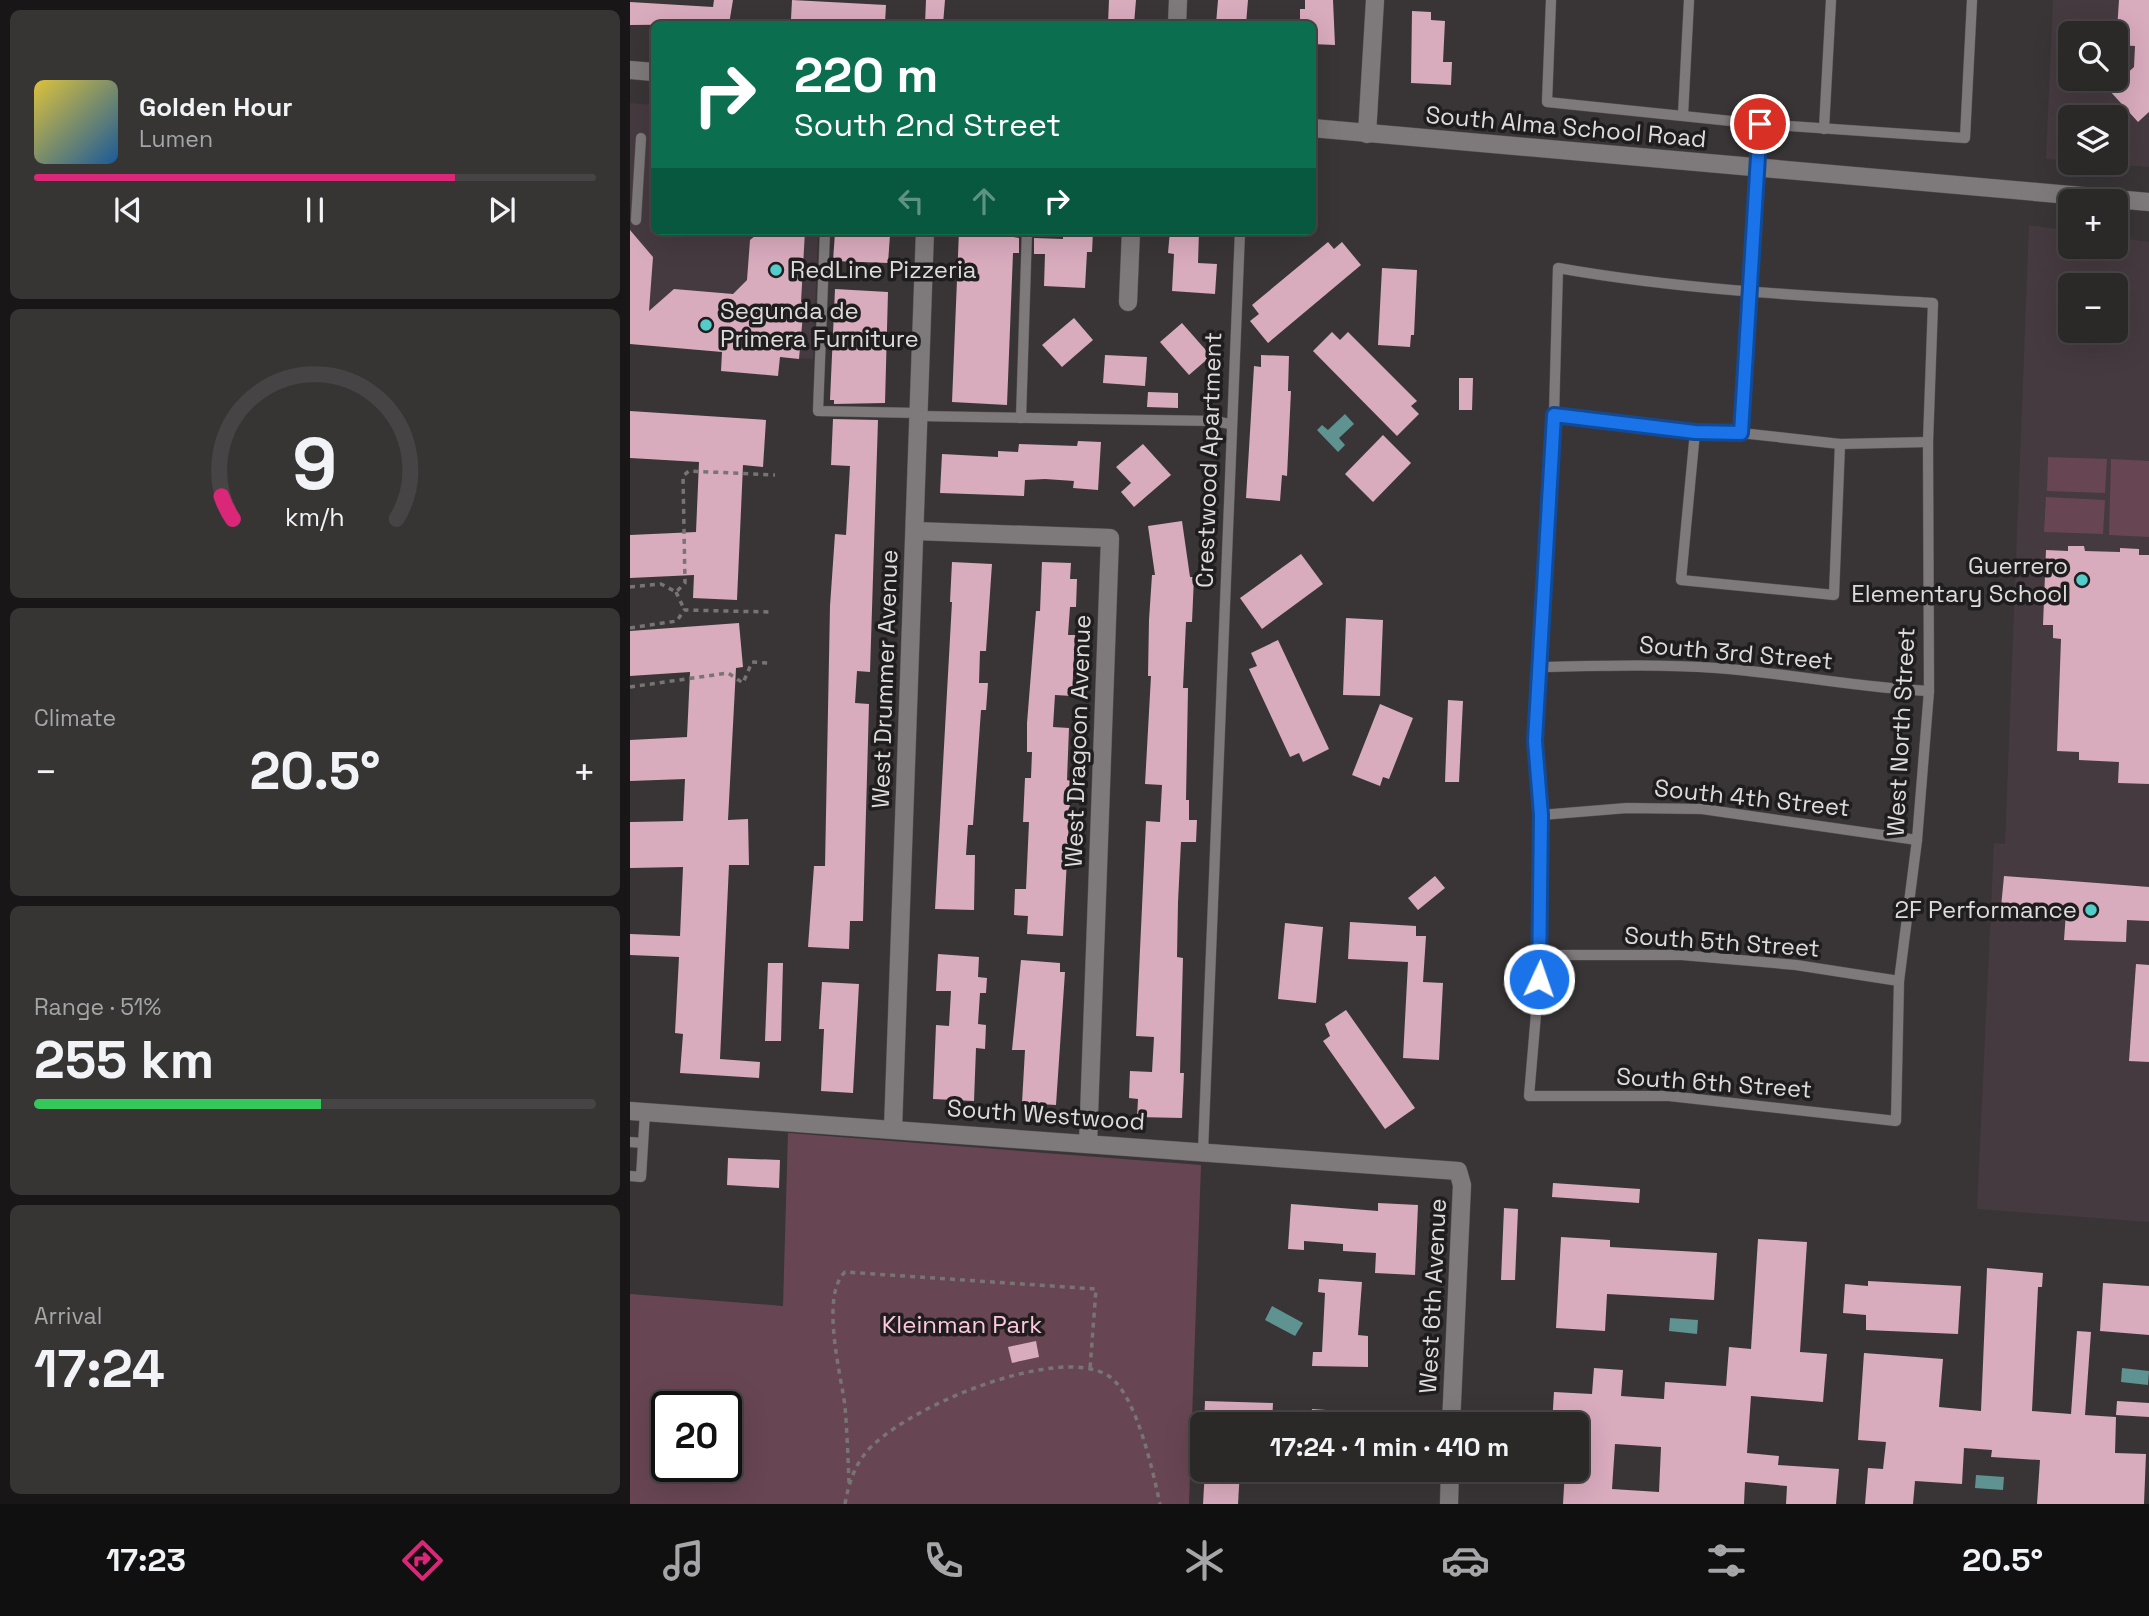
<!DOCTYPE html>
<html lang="en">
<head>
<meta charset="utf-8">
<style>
  :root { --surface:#2b2828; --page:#373434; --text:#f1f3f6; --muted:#a6a6a8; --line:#474445; --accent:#db2777 }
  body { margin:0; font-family:"Space Grotesk",sans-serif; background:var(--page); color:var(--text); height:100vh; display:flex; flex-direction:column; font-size:26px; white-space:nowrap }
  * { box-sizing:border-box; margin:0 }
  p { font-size:23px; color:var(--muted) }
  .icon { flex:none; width:38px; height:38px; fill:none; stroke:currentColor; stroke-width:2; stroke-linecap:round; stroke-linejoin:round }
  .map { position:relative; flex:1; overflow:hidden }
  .details { display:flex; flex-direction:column; gap:10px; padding:10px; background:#181616; width:630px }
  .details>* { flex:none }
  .guide { position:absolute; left:21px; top:21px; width:665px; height:214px; border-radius:10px; box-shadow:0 7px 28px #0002,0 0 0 2px var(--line); background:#0b6e4f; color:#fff; overflow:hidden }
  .buttons { position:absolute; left:1428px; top:21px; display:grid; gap:14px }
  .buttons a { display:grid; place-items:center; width:70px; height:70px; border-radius:10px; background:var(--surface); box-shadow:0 7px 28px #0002,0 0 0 2px var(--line); font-size:35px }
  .speed { position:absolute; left:21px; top:1391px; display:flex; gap:14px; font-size:35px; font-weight:700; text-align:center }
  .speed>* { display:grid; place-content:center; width:91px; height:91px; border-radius:50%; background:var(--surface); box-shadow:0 7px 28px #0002,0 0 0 2px var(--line); line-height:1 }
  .speed .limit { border:4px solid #111; border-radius:10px; background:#fff; color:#111 }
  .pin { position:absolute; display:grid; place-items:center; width:60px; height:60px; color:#fff; margin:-30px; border:4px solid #fff; border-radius:50%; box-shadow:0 2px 7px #0007 }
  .me { position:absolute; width:77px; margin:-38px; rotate:3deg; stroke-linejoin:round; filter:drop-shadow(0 0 5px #0008) }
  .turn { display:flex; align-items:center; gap:24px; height:147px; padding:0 28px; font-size:32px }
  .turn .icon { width:91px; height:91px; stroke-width:2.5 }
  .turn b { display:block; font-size:49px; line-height:60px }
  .lanes { display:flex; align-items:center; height:66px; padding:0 28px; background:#0003; justify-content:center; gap:35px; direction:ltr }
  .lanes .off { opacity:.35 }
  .big { font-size:52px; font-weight:700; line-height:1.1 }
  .details .tile { flex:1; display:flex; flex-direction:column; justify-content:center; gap:10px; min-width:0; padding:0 24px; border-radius:10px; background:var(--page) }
  .details .dial { align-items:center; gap:0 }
  .dial svg { height:182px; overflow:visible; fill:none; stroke:var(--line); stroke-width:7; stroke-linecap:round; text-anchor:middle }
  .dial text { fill:var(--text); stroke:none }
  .song { display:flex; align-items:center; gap:21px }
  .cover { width:84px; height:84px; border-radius:10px; background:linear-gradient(135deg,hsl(50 70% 55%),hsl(210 70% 35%)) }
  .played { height:7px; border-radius:4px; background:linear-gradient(90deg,var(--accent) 75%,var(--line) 75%) }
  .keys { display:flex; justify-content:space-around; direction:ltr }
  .heat { display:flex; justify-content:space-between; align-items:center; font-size:38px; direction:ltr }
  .charge { height:10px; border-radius:5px; background:linear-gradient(90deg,#34c759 51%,var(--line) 0) }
  .trip { position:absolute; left:560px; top:1412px; width:399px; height:70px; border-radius:10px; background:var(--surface); box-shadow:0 7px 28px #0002,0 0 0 2px var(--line); font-weight:700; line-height:70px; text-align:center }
  .dock { display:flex; height:112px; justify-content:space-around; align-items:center; background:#111010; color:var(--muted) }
  .dock .icon { width:49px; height:49px }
  .dock .active { color:var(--accent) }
  .dock b { font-size:32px; color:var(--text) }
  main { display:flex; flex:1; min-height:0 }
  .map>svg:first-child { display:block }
  .built { fill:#453a3f; fill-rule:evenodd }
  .green { fill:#684553; fill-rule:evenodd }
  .water { fill:#5f9391 }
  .building { fill:#d8abbd; fill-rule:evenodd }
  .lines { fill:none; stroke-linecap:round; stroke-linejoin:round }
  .service-casing { stroke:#555153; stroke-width:11 }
  .minor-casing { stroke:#555153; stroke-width:19 }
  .secondary-casing { stroke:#555153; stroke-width:19 }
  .path { stroke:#787475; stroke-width:3.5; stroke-dasharray:5 5; stroke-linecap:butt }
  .service { stroke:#7e797b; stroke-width:10 }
  .minor { stroke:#7e797b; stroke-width:18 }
  .secondary { stroke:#7e797b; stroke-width:18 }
  .route-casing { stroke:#114b97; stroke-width:18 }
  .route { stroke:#1a73e8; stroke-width:12 }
  .poi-dot { fill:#53cdc9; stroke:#1f1d1e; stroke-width:2.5 }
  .labels { text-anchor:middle; stroke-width:7; stroke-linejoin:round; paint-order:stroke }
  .street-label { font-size:24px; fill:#dedbdc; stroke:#1f1d1e }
  .poi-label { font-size:24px; fill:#dedbdc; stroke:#1f1d1e; text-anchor:start }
  .park-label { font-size:24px; fill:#fec7dd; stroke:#1f1d1e }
</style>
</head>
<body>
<main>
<section class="details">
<div class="tile">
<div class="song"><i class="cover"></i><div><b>Golden Hour</b><p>Lumen</p></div></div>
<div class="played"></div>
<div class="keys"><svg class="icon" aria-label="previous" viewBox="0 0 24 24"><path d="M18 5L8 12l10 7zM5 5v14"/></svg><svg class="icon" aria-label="pause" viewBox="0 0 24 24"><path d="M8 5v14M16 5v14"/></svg><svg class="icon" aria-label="next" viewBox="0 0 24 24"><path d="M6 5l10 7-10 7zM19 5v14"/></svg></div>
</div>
<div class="tile dial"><svg viewBox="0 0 100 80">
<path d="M14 69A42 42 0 1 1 86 69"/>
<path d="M14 69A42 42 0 0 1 9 59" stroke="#db2777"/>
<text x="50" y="56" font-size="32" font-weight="700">9</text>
<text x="50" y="72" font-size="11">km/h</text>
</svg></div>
<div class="tile"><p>Climate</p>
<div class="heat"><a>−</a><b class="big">20.5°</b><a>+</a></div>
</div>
<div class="tile"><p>Range · 51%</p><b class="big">255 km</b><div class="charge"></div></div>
<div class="tile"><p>Arrival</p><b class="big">17:24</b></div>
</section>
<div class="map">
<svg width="1519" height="1504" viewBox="0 0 1519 1504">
  <rect width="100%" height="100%" fill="#393536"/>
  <!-- built -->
  <g class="built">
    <path d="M1423 0H1519V167L1460 163H1486V117H1440V161L1416 159ZM1440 33H1486V79H1440Z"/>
    <path d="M0 103 24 105V231H188L183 359 0 344Z"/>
    <path d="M1399 225 1440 231V247H1486V237L1519 242V1222L1347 1209 1364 843 1375 844ZM1440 285H1486V331H1440Z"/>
  </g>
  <!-- green -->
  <g class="green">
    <path d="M1418 457 1477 459 1475 493 1417 491Z"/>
    <path d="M1481 459 1519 461V537L1479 535Z"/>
    <path d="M1416 497 1475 500 1473 534 1414 532Z"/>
    <path d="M158 1133 571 1165 559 1504H0V1294L153 1306ZM37 1407H96V1466H37Z"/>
  </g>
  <!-- water -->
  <g class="water">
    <path d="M715 414 724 424 709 438 715 445 708 452 687 430 692 425 698 430Z"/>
    <path d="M642 1306 673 1323 665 1336 635 1320Z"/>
    <path d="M1040 1318 1068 1320 1067 1334 1039 1331Z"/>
    <path d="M1492 1368 1519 1371 1518 1385 1491 1382Z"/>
    <path d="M1346 1475 1374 1477 1373 1490 1345 1488Z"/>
  </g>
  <!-- building -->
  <g class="building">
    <path d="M84 0H103L99 24 0 25V2L83 7Z"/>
    <path d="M162 0 256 5 255 23 161 19Z"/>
    <path d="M296 0H315L313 24H295Z"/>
    <path d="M479 0H506L504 24H478Z"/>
    <path d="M588 0H618L616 24H586Z"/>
    <path d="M675 0H703L705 45 682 44V24H670V9H675Z"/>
    <path d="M1489 0H1519V112L1508 122 1479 90 1504 67 1505 46 1486 45Z"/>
    <path d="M782 11 801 12V20L815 21 813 62H822L821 85 781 83Z"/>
    <path d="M0 230 23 257 19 311 44 289 103 294 117 280 120 240 131 231H175L171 302 174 303 169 359 150 357 148 376 91 371 92 352 0 344Z"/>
    <path d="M329 231H383V237L389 238V253H383L377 405 322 402Z"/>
    <path d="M433 231H463L462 252H457L455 288 414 286 415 254H404V238L433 239Z"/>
    <path d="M540 231H569L568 263 587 264 585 294 542 291 544 254 538 253Z"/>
    <path d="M205 233 260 235 258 263 203 261Z"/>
    <path d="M698 242 704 249 712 242 731 265 638 343 620 321 629 314 622 305Z"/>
    <path d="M752 268 787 270 784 335H781L780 347 748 345Z"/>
    <path d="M205 289 258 292 255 403 204 404V400H200Z"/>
    <path d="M444 318 463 340 432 367 412 345Z"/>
    <path d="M552 323 581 356 559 375 530 342Z"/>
    <path d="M702 332 710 340 718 332 787 401 781 406 789 414 767 436 683 351Z"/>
    <path d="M475 355 517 357 515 386 473 383Z"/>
    <path d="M631 355 659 356 658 391H661L657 476 652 475 650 501 616 498 624 366 631 367Z"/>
    <path d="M829 378H843L842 410H829Z"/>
    <path d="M518 392 548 393V408L517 407Z"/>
    <path d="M0 411 136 420 133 467 113 465 107 600 63 598 64 575 0 578V535L66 532 69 462 0 458Z"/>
    <path d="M203 419 248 420 240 672 227 671 225 703 239 704 233 921H220L219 949 178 947 184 866H195L200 606 205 534 216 535 220 466 201 465Z"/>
    <path d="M753 435 781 463 743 502 715 474Z"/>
    <path d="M448 441 471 442 468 490 443 488 444 481 415 479 395 480 394 496 310 493 312 454 368 457V451L388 452 389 444 447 446Z"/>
    <path d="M513 444 541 475 504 507 491 492 501 483 486 467Z"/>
    <path d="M552 521 560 577H564L562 622H556L553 688H558L556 800H559V820H567L566 842H551L548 902 547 957 553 958 550 1073H554L552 1118 507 1117 508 1099 499 1098 500 1071 522 1072 524 1037 506 1036 516 821 530 822 532 785 515 784 521 676H518L519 620 522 575H525L518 526Z"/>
    <path d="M1438 546H1454L1455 551 1490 552V548L1509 549V555H1519V784L1488 783 1489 762 1449 760V752L1427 751 1431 639 1423 638V625H1413L1416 550 1438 551Z"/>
    <path d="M671 554 693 584 632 629 610 598Z"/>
    <path d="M322 562 362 564 356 651H350L349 683H358L356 710H351L343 825H338L336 855H345L344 910 305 909 322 602H320Z"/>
    <path d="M412 562 441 563 440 579H447L446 607H440L438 635H445L442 696 425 695 423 727 439 728 437 780 441 781 433 936 397 934 398 916 384 915 385 889H396L399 822H393L395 778H401L402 752H397V723L406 611H410Z"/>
    <path d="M716 618 753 620 750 696 713 695Z"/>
    <path d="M109 623 113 667 106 668 98 820 118 819 119 865H99L90 1059 130 1062 129 1078 50 1073 53 1034 45 1033 49 957 0 955V934L50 936 53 867 0 868V822L53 821 55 779 0 781V740L57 737 60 672 0 676V631Z"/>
    <path d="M648 640 699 749 673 762 669 753 660 757 619 669 627 666 621 653Z"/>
    <path d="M818 700 833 701 829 782H815Z"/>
    <path d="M750 704 783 718 759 779 753 777 750 786 722 775Z"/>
    <path d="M805 876 815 888 788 910 778 898Z"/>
    <path d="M1374 876 1519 887V921L1497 920 1496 942 1434 940 1436 912 1371 907Z"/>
    <path d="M720 922 786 926V936H796L793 982 813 983 809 1060 773 1058 778 962 718 959Z"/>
    <path d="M655 923 693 927 686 1003 648 999Z"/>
    <path d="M308 954 349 957 348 977 357 978 356 993H350L348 1024 356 1025 355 1049 346 1048 344 1101 303 1099 306 1025 319 1026 321 991H306Z"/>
    <path d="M391 960 430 963V972H435L426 1105 392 1103 395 1050H382Z"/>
    <path d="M138 963H153L151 1041H135Z"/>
    <path d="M1506 964 1519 965V1062L1499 1061Z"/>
    <path d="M192 982 229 984 223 1093 191 1091 194 1029H189Z"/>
    <path d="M716 1010 785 1108 755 1129 693 1041 700 1036 695 1024Z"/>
    <path d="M98 1158 150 1160 149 1188 97 1185Z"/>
    <path d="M923 1183 1010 1189 1009 1203 922 1197Z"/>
    <path d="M748 1203 788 1205 785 1275 745 1273 746 1253 713 1251V1244L674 1241V1250L658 1249 661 1204 748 1211Z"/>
    <path d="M874 1208 888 1209 885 1280H871Z"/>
    <path d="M931 1237 980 1240V1247L1087 1253 1084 1300 977 1294 975 1331 926 1328Z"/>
    <path d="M1128 1239 1177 1242 1170 1352 1197 1354 1193 1402 1121 1396 1117 1453 1149 1456 1148 1465 1209 1469 1206 1504H1156L1157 1486 1115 1482 1114 1504H933L935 1470H947V1424H922L924 1392 962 1394 964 1368 993 1370 991 1396 1034 1399 1035 1382 1096 1386 1099 1347 1121 1349ZM985 1444 1031 1447 1029 1492 982 1489Z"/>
    <path d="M1357 1268 1413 1273 1412 1287H1408L1402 1411 1441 1414 1447 1331 1461 1332 1455 1415 1486 1417 1485 1453 1516 1454 1514 1504H1407L1410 1460 1361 1457 1362 1450 1334 1448 1332 1484 1285 1481 1283 1504H1235L1238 1468 1253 1469 1256 1442 1228 1440 1234 1353 1313 1359 1309 1407 1351 1411Z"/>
    <path d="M689 1279 732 1282 728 1335 738 1336V1367L682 1366 683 1352H692L695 1293 688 1292Z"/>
    <path d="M1238 1281 1331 1286 1328 1334 1236 1330V1315L1213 1313 1215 1284 1238 1286Z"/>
    <path d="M1473 1283 1519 1286V1335L1470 1331Z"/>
    <path d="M406 1341 409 1357 382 1363 378 1347Z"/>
    <path d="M575 1401 643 1403 642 1424H574Z"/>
    <path d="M1487 1401 1519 1403V1417L1486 1415Z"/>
    <path d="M682 1409 725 1412V1424L681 1423Z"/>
    <path d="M575 1470H610L608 1504H573Z"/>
  </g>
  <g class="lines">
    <defs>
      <g id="service">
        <path d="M921 0 917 102 1130 124 1335 138 1342 0"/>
        <path d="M1053 115 1059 0"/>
        <path d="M1194 129 1201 0"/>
        <path d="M6 220 11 138"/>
        <path d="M195 231 188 411 289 413"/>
        <path d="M928 268C1052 290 1177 296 1303 303L1298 442 1299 691 1287 840 1269 981 1266 1121 1039 1096H899L911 955V815L905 741 924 415Z"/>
        <path d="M924 415 1065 432 1111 433 1210 444 1298 442"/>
        <path d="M289 416 584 421 600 424"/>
        <path d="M391 418 397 231"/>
        <path d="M1065 432 1051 580 1204 595 1210 444"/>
        <path d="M1111 433 1130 124"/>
        <path d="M909 667C968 666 1027 664 1086 668 1158 673 1228 688 1299 691"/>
        <path d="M911 815 997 808 1072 809 1287 840"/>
        <path d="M911 955H1052L1166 965 1269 981"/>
        <path d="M0 1142 13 1143"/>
        <path d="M573 1151 610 231"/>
        <path d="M0 1176 11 1177 15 1112"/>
      </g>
      <g id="minor">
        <path d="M547 24 548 0"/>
        <path d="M737 134 745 0"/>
        <path d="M498 302 501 231"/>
        <path d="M285 531 480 538 458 1143"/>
        <path d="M0 1111 828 1171 832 1185 821 1424"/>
        <path d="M263 1129 295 231"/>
        <path d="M819 1504 820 1470"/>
      </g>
      <g id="secondary">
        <path d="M0 70 24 72"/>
        <path d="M682 128 1519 202"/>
      </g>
    </defs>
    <!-- service casing -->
    <use href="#service" class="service-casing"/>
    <!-- minor casing -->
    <use href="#minor" class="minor-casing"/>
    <!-- secondary casing -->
    <use href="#secondary" class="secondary-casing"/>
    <!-- path -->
    <g class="path">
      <path d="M0 587 31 584 46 592 55 583 53 476 59 471 145 475"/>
      <path d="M46 592 54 609"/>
      <path d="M0 628 47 621 54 610 140 612"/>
      <path d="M0 687 98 673 113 683 122 662 138 663"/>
      <path d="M219 1483C218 1457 217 1431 215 1406 211 1375 190 1296 215 1272L466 1289 460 1369"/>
      <path d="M215 1504C218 1487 223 1469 234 1455 267 1410 431 1341 480 1377 507 1397 523 1472 530 1504"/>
    </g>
    <!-- service -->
    <use href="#service" class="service"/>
    <!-- minor -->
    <use href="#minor" class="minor"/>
    <!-- secondary -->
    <use href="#secondary" class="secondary"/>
  </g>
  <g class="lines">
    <defs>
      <path id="route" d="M909 979 911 815 905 741 924 415 1065 432 1111 433 1130 124"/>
    </defs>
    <!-- route casing -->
    <use href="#route" class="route-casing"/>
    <!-- route -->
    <use href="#route" class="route"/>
  </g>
  <!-- markers -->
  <g class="poi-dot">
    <circle cx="146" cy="270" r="7"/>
    <circle cx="76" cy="325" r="7"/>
    <circle cx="1452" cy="580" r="7"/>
    <circle cx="1461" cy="910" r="7"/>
  </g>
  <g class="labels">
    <!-- street labels -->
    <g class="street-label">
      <text transform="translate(936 127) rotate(5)" y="8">South Alma School Road</text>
      <text transform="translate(579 460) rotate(-88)" y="8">Crestwood Apartment</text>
      <text transform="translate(1106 653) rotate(5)" y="8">South 3rd Street</text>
      <text transform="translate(255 679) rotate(-88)" y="8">West Drummer Avenue</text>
      <text transform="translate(1271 732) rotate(-87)" y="8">West North Street</text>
      <text transform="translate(448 741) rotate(-88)" y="8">West Dragoon Avenue</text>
      <text transform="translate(1122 798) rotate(6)" y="8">South 4th Street</text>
      <text transform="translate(1092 942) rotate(4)" y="8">South 5th Street</text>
      <text transform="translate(1084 1083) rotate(4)" y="8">South 6th Street</text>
      <text transform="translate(416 1115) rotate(4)" y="8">South Westwood</text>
      <text transform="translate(803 1296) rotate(-87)" y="8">West 6th Avenue</text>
    </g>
    <!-- poi labels -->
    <g class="poi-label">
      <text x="160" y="278">RedLine Pizzeria</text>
      <text x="90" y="319">Segunda de<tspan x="90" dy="28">Primera Furniture</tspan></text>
      <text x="1438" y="574" text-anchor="end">Guerrero<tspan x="1438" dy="28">Elementary School</tspan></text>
      <text x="1447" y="918" text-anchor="end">2F Performance</text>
    </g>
    <!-- park labels -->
    <g class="park-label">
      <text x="332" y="1333">Kleinman Park</text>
    </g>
  </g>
</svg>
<div class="buttons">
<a><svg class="icon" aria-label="search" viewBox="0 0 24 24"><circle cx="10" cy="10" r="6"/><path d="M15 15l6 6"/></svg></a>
<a><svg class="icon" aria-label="layers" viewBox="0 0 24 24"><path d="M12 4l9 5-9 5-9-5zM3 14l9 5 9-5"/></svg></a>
<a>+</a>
<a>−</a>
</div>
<div class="speed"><div class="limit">20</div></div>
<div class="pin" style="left:1130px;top:124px;background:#d93025"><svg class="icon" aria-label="arrive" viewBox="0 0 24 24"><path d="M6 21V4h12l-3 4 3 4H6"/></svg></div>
<svg class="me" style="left:909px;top:979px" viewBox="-20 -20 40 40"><circle r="17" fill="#1a73e8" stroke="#fff" stroke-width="3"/><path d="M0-11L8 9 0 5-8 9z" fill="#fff"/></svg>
<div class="trip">17:24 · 1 min · 410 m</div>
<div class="guide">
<div class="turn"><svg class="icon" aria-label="right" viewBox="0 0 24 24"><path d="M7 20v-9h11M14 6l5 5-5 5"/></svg><div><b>220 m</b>South 2nd Street</div></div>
<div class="lanes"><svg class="icon off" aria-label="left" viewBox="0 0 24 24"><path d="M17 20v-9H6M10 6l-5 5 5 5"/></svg><svg class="icon off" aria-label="ahead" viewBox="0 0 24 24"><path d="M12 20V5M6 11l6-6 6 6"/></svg><svg class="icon" aria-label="right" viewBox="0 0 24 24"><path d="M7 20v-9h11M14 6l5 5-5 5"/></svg></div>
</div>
</div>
</main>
<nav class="dock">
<b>17:23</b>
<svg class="icon active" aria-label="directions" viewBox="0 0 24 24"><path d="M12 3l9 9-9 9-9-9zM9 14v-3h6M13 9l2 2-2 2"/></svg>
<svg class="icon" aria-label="music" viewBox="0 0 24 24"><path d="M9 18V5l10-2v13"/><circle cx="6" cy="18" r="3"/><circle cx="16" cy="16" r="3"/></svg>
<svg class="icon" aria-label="phone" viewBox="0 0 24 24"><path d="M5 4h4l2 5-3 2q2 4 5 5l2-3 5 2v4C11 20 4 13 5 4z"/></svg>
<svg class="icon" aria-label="climate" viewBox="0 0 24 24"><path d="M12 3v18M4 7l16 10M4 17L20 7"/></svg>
<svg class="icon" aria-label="car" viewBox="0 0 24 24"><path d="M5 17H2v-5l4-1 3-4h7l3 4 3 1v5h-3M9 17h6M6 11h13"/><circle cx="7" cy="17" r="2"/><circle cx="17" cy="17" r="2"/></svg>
<svg class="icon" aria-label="filters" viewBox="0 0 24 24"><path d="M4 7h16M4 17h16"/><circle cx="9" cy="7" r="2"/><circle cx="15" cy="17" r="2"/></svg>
<b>20.5°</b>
</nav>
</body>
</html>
